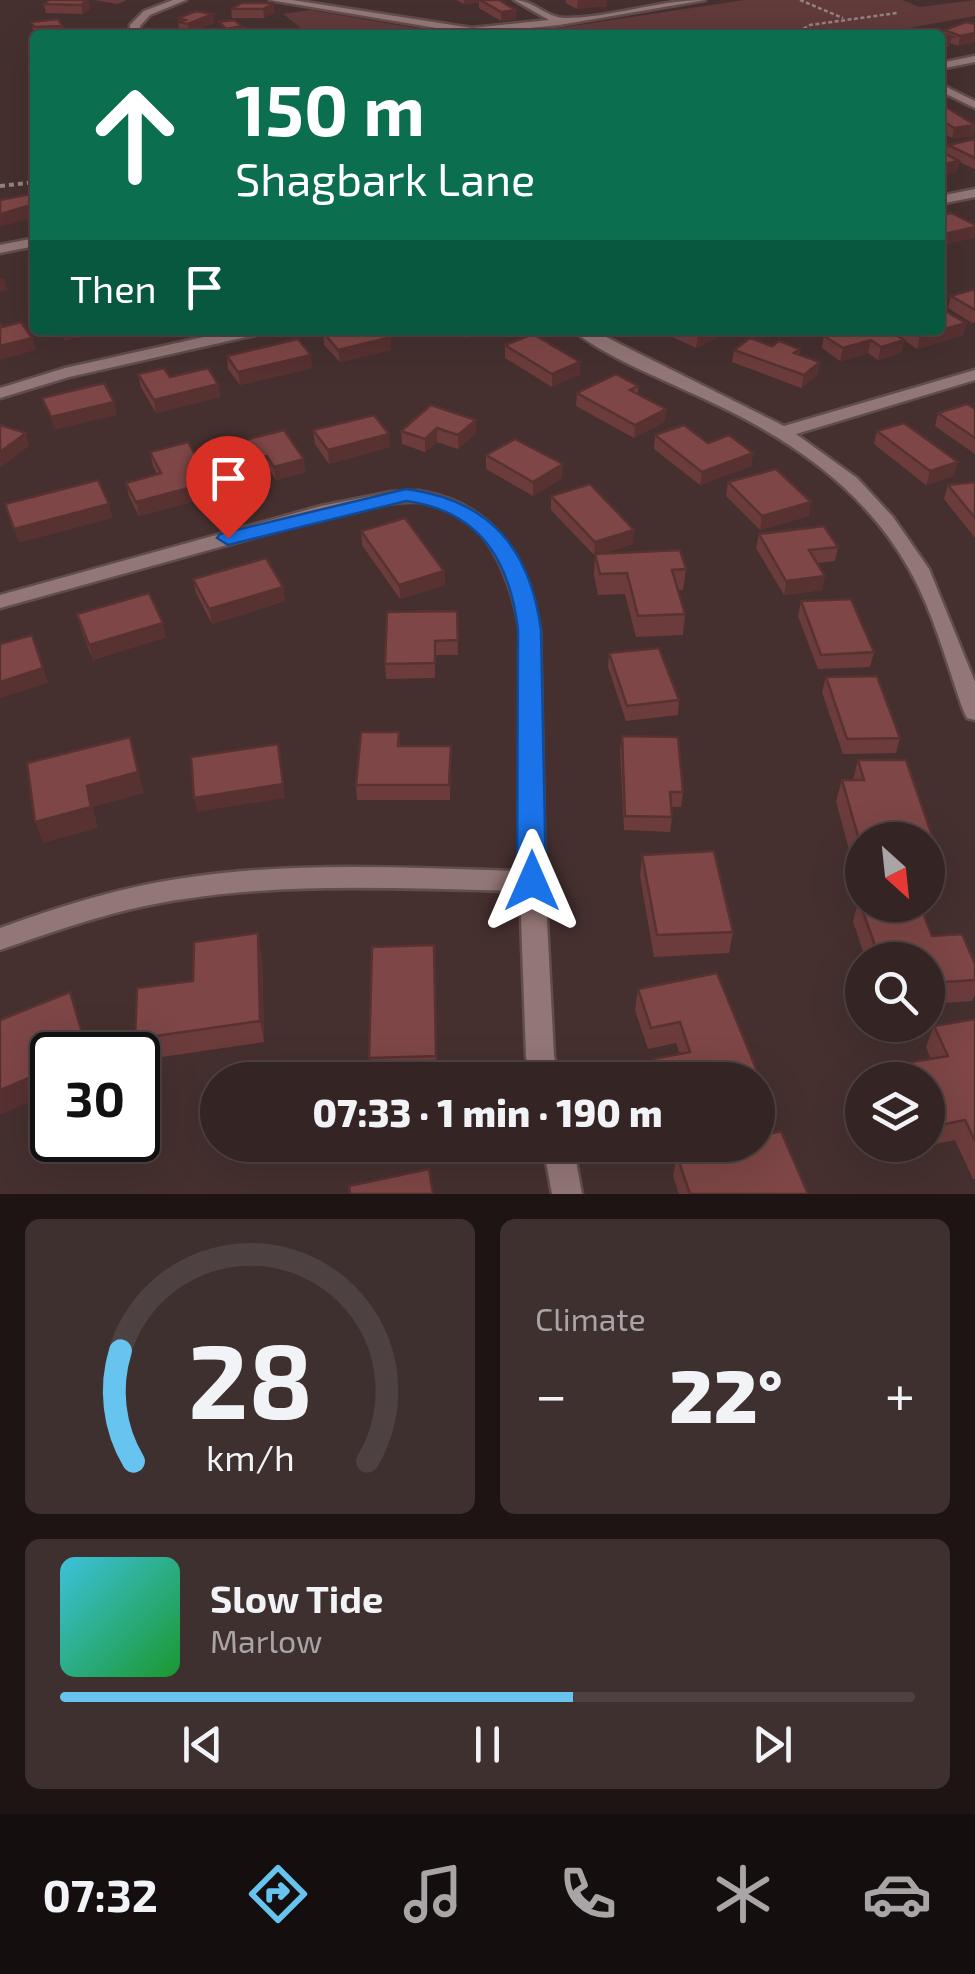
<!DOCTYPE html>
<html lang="en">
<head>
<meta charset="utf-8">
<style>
  :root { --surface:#342423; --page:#3f3030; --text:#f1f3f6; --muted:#a9a4a6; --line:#4e4141; --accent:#67c4ef }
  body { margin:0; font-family:"Exo 2",sans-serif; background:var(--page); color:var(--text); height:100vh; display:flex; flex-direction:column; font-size:38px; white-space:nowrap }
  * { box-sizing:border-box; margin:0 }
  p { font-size:32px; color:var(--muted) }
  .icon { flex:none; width:55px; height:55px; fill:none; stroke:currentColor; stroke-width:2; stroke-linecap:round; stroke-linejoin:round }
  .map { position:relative; height:1194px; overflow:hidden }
  .drawer { display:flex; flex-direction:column; gap:25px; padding:25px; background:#1d1413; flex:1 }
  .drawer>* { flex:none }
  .hud { position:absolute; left:30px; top:30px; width:915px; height:305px; border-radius:10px; box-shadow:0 10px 40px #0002,0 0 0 2px var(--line); background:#0b6e4f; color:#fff; overflow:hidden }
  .needle { width:65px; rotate:153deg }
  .controls { position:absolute; left:845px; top:822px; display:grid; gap:20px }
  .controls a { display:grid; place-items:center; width:100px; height:100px; border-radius:50%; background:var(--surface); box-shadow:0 10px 40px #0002,0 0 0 2px var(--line); font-size:50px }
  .speed { position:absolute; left:30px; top:1032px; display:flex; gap:20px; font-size:50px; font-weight:700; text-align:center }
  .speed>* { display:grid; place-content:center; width:130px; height:130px; border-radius:50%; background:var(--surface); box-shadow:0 10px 40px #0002,0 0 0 2px var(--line); line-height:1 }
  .speed .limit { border:5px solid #111; border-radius:15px; background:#fff; color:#111 }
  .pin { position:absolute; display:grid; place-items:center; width:85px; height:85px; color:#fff; margin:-102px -42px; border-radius:50% 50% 50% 0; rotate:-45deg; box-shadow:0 0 10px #0007 }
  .pin .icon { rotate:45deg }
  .me { position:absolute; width:110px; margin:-55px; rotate:0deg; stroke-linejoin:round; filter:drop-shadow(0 0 8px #0008) }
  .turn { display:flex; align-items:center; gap:35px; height:210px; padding:0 40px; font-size:45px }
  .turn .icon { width:130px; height:130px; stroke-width:2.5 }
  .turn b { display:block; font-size:70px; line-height:85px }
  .then { display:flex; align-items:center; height:95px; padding:0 40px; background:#0003; gap:20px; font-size:38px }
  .big { font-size:75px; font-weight:800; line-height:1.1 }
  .drawer .card { flex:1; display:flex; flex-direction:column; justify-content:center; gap:15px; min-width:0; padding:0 35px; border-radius:15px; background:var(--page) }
  .drawer .dial { align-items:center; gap:0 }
  .dial svg { height:260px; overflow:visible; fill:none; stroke:var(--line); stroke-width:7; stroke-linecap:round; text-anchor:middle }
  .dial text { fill:var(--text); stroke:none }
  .song { display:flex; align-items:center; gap:30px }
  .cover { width:120px; height:120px; border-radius:15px; background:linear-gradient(135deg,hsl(190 70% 55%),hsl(130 70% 35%)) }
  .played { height:10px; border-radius:5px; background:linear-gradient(90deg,var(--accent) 60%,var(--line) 60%) }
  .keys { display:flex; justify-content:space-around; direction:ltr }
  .heat { display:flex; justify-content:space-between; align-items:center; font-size:55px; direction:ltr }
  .drawer .tiles { flex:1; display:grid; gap:25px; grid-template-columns:1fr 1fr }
  .card:last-child { grid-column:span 2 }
  .trip { position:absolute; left:200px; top:1062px; width:575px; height:100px; border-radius:50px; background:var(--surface); box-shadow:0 10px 40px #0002,0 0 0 2px var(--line); font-weight:800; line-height:100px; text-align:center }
  .menu { display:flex; height:160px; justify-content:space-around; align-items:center; background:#150e0e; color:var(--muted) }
  .menu .icon { width:70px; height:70px }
  .menu .active { color:var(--accent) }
  .menu b { font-size:45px; color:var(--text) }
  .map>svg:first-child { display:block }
  .green { fill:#613a3a }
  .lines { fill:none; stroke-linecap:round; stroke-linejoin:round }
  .minor-casing { stroke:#614d4c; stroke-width:5 }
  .path-far1 { stroke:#958382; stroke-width:2.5; stroke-dasharray:4 2.5; stroke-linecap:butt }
  .path { stroke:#958382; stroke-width:4; stroke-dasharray:5 4; stroke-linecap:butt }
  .minor { fill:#937776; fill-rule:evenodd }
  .wall { fill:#6c3c3c }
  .shaded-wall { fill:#583131 }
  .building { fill:#7e4646; stroke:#583131; stroke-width:2.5 }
  .route { fill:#1a73e8; stroke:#114b97; stroke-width:2.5 }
</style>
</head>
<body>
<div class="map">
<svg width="975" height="1194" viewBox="0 0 975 1194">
  <rect width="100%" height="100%" fill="#45302f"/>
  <!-- green -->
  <g class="green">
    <path d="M744 0H902L920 7 975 0V16L870 35H513Z"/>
    <path d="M310 10 456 35H310L283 14Z"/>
  </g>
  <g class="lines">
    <defs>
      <g id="minor">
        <path d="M173 0H186L150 15 140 26V35H130V25L144 11Z"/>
        <path d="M270 0H292L472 28 549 20 514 0C533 0 547 18 565 18 611 18 657 0 705 0L559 25 472 34Z"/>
        <path d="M975 56V62L940 69V63Z"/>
        <path d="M940 84 975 101V108L940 91Z"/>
        <path d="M975 189V197L940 204V196Z"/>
        <path d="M35 238V246L0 253V245Z"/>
        <path d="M235 330H263L255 335 69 377 0 398V388L65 368Z"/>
        <path d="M573 330H592L784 426 975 370V380L796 434 857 478 893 517 929 569 975 682V720L967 718 964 712C947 665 934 613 909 569 865 491 795 442 715 404 677 385 603 357 573 330Z"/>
        <path d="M419 491C496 504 527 558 540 631L545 881 554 1056 559 1080H531L526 1056 520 891C408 889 294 882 184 899 120 908 60 929 0 950V928C60 906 121 887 184 878 294 861 408 868 519 871L520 631C511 577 486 510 423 502 402 500 381 505 360 508L0 608V595L321 506 391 492Z"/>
        <path d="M543 1145H573L582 1194H552Z"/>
      </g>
    </defs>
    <!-- minor casing -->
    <use href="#minor" class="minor-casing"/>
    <!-- path-far1 -->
    <g class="path-far1">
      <path d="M800 0 843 18"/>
      <path d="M805 29 814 35"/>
      <path d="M792 35 810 25 897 13"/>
    </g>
    <!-- path -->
    <path class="path" d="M0 186 35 182"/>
    <!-- minor -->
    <use href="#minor" class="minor"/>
  </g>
  <!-- wall -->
  <g class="wall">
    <path d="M88 0 90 9 83 14 46 13 44 4Z"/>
    <path d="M95 0H127L117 4Z"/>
    <path d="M456 0H499L516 10V19L501 21 479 8V2L464 4Z"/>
    <path d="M566 0H607V6L577 9 566 3Z"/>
    <path d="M242 3 275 12 264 18H232L231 9Z"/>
    <path d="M178 18 214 23 189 33 179 32Z"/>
    <path d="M31 22 63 26 65 35H36L33 31Z"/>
    <path d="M975 24V42L958 46 950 43 949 47 943 34 944 30Z"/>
    <path d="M940 107 974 136 952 138 940 131Z"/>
    <path d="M975 139V169L959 162 956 172 940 175V152L946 154 948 145Z"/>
    <path d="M975 289V322L972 323 948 308 951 296Z"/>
    <path d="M966 323 963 335 917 349 904 340 901 353 878 360 868 353 840 361 822 348 824 336 892 333 893 330H940Z"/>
    <path d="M457 330H491V331L465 338Z"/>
    <path d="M657 330H719L718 337 696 348Z"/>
    <path d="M323 332 391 337V350L340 362 324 345Z"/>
    <path d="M505 345 580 374 552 387 505 358Z"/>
    <path d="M772 346 800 349 799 355 820 362 817 375 801 388 732 362 734 350Z"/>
    <path d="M227 356 312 368 240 385 228 369Z"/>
    <path d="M138 374 218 384 220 397 156 413 141 387Z"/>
    <path d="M638 386V394L666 409 664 422 634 438 576 406 577 393Z"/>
    <path d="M975 409V454L935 426 938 413Z"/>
    <path d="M476 420V433L458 449 437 442 425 452 402 444 401 431Z"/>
    <path d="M284 430 306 472 276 480 269 469 229 480 217 462 215 448Z"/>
    <path d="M313 430 390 447 329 464 315 444Z"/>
    <path d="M877 431 954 476 926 485 874 444Z"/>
    <path d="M655 435 708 443 753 453 751 466 700 485 654 449Z"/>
    <path d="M150 452 211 482 214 496 139 516 129 496 126 483 157 474 153 466Z"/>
    <path d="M486 455 562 478 533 496 486 469Z"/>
    <path d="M728 482 809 516 760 530 726 496Z"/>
    <path d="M975 482V538L944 499 948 485Z"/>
    <path d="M551 496 633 544 601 554 686 569 683 590H678L685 614 683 635 636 637 625 594 598 595 594 575 595 556 551 510Z"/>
    <path d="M361 531 444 571 445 585 400 599 362 545Z"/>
    <path d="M759 534 838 547 835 561 817 563 822 590 784 595 756 548Z"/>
    <path d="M193 579 283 587 285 601 212 624 196 593Z"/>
    <path d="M801 601 874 652 870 667 818 669 798 616Z"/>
    <path d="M457 611 458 655H435V678L386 679 385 664Z"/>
    <path d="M77 614 166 637 93 660 81 629Z"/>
    <path d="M609 653 679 700 678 715 626 721 608 667Z"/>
    <path d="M826 677 900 738 896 753 843 754 822 692Z"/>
    <path d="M399 732 400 746H451L450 800H357L356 785Z"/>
    <path d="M622 736 683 792 681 807H671L672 817 670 832 624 830 620 750Z"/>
    <path d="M858 760 937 850 930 871H928V840H862V872H855L836 801 842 780H853Z"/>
    <path d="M642 855 733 932 729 953 654 957 640 876Z"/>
    <path d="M859 900 975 964V995L972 1001 928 1004V960H866L853 921Z"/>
    <path d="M434 945 437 1077 371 1079 369 1058Z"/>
    <path d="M262 955 264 1042 141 1060 135 1039 193 981Z"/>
    <path d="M717 973 764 1088 758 1108V1080H650L653 1059 680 1054 676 1043 648 1049 635 1010 638 989Z"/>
    <path d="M975 1019V1179H973L955 1140 931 1145 928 1138V1080H904L911 1062 931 1059 926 1047 934 1026Z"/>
    <path d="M677 1156 808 1194H679L673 1176Z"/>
  </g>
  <!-- shaded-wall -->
  <g class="shaded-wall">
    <path d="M88 0 90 9 83 14 81 5Z"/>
    <path d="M464 0H479V2L464 4Z"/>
    <path d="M578 0H607V6L577 9Z"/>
    <path d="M274 3 275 12 264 18 263 9Z"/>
    <path d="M516 10V19L501 21V12Z"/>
    <path d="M213 14 214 23 189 33 188 24Z"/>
    <path d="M975 33V42L958 46 960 36Z"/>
    <path d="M952 37 949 47 940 48V39Z"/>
    <path d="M975 125 974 136 952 138 954 128Z"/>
    <path d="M959 161 956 172 940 175V165Z"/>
    <path d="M35 204V217L0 227V214Z"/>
    <path d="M975 227 974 238 940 246V235Z"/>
    <path d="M4 278 7 290 0 291V279Z"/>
    <path d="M966 323 963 335 917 349 920 336Z"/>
    <path d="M62 330H113L64 341Z"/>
    <path d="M465 330H491V331L465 338Z"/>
    <path d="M708 330H719L718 337 696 348 698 335Z"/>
    <path d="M391 337V350L340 362 338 350Z"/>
    <path d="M32 338 36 350 0 360V346Z"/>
    <path d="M871 340 868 353 840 361 843 348Z"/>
    <path d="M904 340 901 353 878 360 881 347Z"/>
    <path d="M311 355 312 368 240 385 238 372Z"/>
    <path d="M580 362V374L552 387V374Z"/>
    <path d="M820 362 817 375 801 388 804 375Z"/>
    <path d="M218 384 220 397 156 413 154 400Z"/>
    <path d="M114 402 117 415 54 430 51 417Z"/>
    <path d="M666 409 664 422 634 438 635 425Z"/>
    <path d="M476 420V433L458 449V435Z"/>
    <path d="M437 428V442L425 452V439Z"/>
    <path d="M26 433 29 446 0 468V452Z"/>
    <path d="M389 434 390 447 329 464 328 450Z"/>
    <path d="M753 453 751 466 700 485 702 472Z"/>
    <path d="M267 456 269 469 229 480 227 467Z"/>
    <path d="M304 459 306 472 276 480 274 467Z"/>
    <path d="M958 462 954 476 926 485 930 471Z"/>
    <path d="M563 464 562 478 533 496V482Z"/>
    <path d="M211 482 214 496 139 516 136 502Z"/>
    <path d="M811 502 809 516 760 530 762 516Z"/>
    <path d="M109 504 113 518 19 543 14 529Z"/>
    <path d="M634 530 633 544 594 556 595 542Z"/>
    <path d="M444 571 445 585 400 599 399 585Z"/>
    <path d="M825 576 822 590 784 595 786 581Z"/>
    <path d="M283 587 285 601 212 624 209 609Z"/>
    <path d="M163 623 166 637 93 660 89 645Z"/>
    <path d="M43 668 48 683 0 698V682Z"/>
    <path d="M130 737 144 793 93 807 98 828 43 843 35 822 87 786Z"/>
    <path d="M278 744 285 798 197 812 194 798Z"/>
    <path d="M258 933 262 955 264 1042 260 1021Z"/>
    <path d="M52 1068V1092L0 1115V1090Z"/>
    <path d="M764 1088 758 1108V1089Z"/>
  </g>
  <!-- building -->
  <g class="building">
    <path d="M49 0H88L81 5 44 4Z"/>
    <path d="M480 0H499L516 10 501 12Z"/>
    <path d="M242 3H274L263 9H231Z"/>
    <path d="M196 11 213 14 188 24 178 22 185 20 178 18Z"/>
    <path d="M58 19 63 26 34 27 31 22Z"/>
    <path d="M234 20 242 26 226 29 219 22Z"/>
    <path d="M966 22 975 24V33L960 36 944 30Z"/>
    <path d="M245 28 252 33 240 35H210L208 33Z"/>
    <path d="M936 31 952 37 940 39V35H918Z"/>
    <path d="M940 107H946L975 125 954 128 940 119Z"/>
    <path d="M975 139V158L948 145Z"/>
    <path d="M940 152H942L959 161 940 165Z"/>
    <path d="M35 193V204L0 214V200Z"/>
    <path d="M952 213 975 225V227L940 235V215Z"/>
    <path d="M35 261V275L28 262Z"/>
    <path d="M975 289V310L951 296Z"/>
    <path d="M940 308 966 323 920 336 911 330H940Z"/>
    <path d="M21 322 32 338 0 346V324L2 327Z"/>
    <path d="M331 330H384L391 337 338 350 323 332Z"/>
    <path d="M686 330H708L698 335Z"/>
    <path d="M845 330H888L904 340 881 347 871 340 843 348 824 336Z"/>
    <path d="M533 334 580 362 552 374 505 345Z"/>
    <path d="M750 338 772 346 779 341 800 349 794 353 820 362 804 375 734 350Z"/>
    <path d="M298 339 311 355 238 372 227 356Z"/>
    <path d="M164 368 170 377 208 368 218 384 154 400 138 374Z"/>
    <path d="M616 374 638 386 630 390 666 409 635 425 577 393Z"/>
    <path d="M104 383 114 402 51 417 42 398Z"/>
    <path d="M967 404 975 409V438L938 413Z"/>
    <path d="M431 405 476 420 458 435 437 428 425 439 401 431Z"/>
    <path d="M374 415 389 434 328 450 313 430Z"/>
    <path d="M904 423 958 462 930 471 877 431Z"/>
    <path d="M0 425 26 433 0 452Z"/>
    <path d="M684 425 708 443 729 435 753 453 702 472 655 435Z"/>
    <path d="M284 430 304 459 274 467 267 456 227 467 215 448Z"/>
    <path d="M515 439 563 464 533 482 486 455Z"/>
    <path d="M188 442 211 482 136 502 126 483 161 473 150 452Z"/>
    <path d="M776 469 811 502 762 516 728 482Z"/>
    <path d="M98 480 109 504 14 529 5 504Z"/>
    <path d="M975 482V518L948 485Z"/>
    <path d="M590 484 634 530 595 542 551 496Z"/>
    <path d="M405 518 444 571 399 585 361 531Z"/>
    <path d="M824 526 838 547 809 550 825 576 786 581 759 534Z"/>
    <path d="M680 550 686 569 672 570 685 614 638 616 627 573 600 574 595 554Z"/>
    <path d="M266 558 283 587 209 609 193 579Z"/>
    <path d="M149 593 163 623 89 645 77 614Z"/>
    <path d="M851 599 874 652 821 655 801 601Z"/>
    <path d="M457 611 458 640 435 641V663L385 664 387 612Z"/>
    <path d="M32 635 43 668 0 682V644Z"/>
    <path d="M659 648 679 700 627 706 609 653Z"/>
    <path d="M877 676 900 738 847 739 826 677Z"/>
    <path d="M361 732H399L398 746H451L449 785H356Z"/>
    <path d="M622 736 678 737 683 792H670L672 817 625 816Z"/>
    <path d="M130 737 138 772 87 786 91 807 35 822 27 763Z"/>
    <path d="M278 744 283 784 194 798 191 757Z"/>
    <path d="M858 760H906L937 850H928V840H862V850L842 780H864Z"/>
    <path d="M714 851 733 932 657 935 642 855Z"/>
    <path d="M862 899V905H920L932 936 962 934 975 964V980L928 983V960H880L859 900Z"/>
    <path d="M258 933 260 1021 135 1039 137 988 193 981 194 942Z"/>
    <path d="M434 945 436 1056 369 1058 372 947Z"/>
    <path d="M717 973 764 1088 758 1089V1080H660L653 1059 690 1052 680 1022 651 1028 638 989Z"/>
    <path d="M70 992 88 1053 84 1055H52V1068L0 1090V1020Z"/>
    <path d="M975 1019V1141L965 1120 940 1125 928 1098V1080H919L911 1062 948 1056 934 1026Z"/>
    <path d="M781 1131 808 1194H690L677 1156 723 1145H758V1137Z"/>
    <path d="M429 1169 433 1194H350L349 1186Z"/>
  </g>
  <!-- route -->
  <path class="route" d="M406 489C490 500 530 548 541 630L546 881 542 889 532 893 522 889 517 881 518 630C510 561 480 511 406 501L228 545 217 538 220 534Z"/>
</svg>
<div class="controls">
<a><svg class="needle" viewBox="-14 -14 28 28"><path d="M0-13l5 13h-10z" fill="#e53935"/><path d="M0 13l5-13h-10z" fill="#a9a4a6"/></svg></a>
<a><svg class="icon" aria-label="search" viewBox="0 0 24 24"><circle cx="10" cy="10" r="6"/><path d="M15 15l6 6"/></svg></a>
<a><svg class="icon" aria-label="layers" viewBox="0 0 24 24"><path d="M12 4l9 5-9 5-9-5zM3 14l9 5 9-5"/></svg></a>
</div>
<div class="speed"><div class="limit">30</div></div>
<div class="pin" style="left:228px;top:538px;background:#d93025"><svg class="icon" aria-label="arrive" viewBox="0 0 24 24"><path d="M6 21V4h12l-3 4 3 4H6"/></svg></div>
<svg class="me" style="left:532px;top:881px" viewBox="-20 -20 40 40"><path d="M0-17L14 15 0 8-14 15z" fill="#1a73e8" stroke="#fff" stroke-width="4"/></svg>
<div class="trip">07:33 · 1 min · 190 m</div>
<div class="hud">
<div class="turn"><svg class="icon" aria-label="ahead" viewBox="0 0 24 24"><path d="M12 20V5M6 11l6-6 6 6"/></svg><div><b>150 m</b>Shagbark Lane</div></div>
<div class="then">Then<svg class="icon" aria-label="arrive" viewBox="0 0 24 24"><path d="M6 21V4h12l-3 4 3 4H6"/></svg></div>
</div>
</div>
<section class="drawer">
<div class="tiles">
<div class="card dial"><svg viewBox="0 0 100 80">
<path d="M14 69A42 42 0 1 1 86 69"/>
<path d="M14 69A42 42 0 0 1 10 35" stroke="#67c4ef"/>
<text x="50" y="56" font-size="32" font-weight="700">28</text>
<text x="50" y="72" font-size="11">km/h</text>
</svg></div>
<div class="card"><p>Climate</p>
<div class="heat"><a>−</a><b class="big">22°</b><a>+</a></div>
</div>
<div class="card">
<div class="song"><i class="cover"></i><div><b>Slow Tide</b><p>Marlow</p></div></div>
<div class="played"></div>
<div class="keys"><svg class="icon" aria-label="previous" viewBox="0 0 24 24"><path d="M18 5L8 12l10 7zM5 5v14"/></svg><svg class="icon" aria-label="pause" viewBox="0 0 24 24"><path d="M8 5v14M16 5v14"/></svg><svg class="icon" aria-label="next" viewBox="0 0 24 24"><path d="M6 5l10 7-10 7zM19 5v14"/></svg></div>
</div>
</div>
</section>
<nav class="menu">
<b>07:32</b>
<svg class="icon active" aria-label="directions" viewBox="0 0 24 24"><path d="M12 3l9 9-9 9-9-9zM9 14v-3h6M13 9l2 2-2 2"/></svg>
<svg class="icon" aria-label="music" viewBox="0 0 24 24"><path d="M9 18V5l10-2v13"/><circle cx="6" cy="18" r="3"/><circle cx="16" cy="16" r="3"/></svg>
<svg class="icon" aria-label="phone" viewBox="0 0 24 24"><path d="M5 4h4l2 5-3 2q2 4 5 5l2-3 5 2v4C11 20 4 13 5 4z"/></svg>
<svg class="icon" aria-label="climate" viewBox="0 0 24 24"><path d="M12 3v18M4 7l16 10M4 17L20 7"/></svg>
<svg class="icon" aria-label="car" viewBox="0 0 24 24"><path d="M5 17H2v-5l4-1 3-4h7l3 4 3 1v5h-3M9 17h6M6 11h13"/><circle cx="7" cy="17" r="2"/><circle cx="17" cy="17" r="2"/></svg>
</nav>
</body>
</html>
